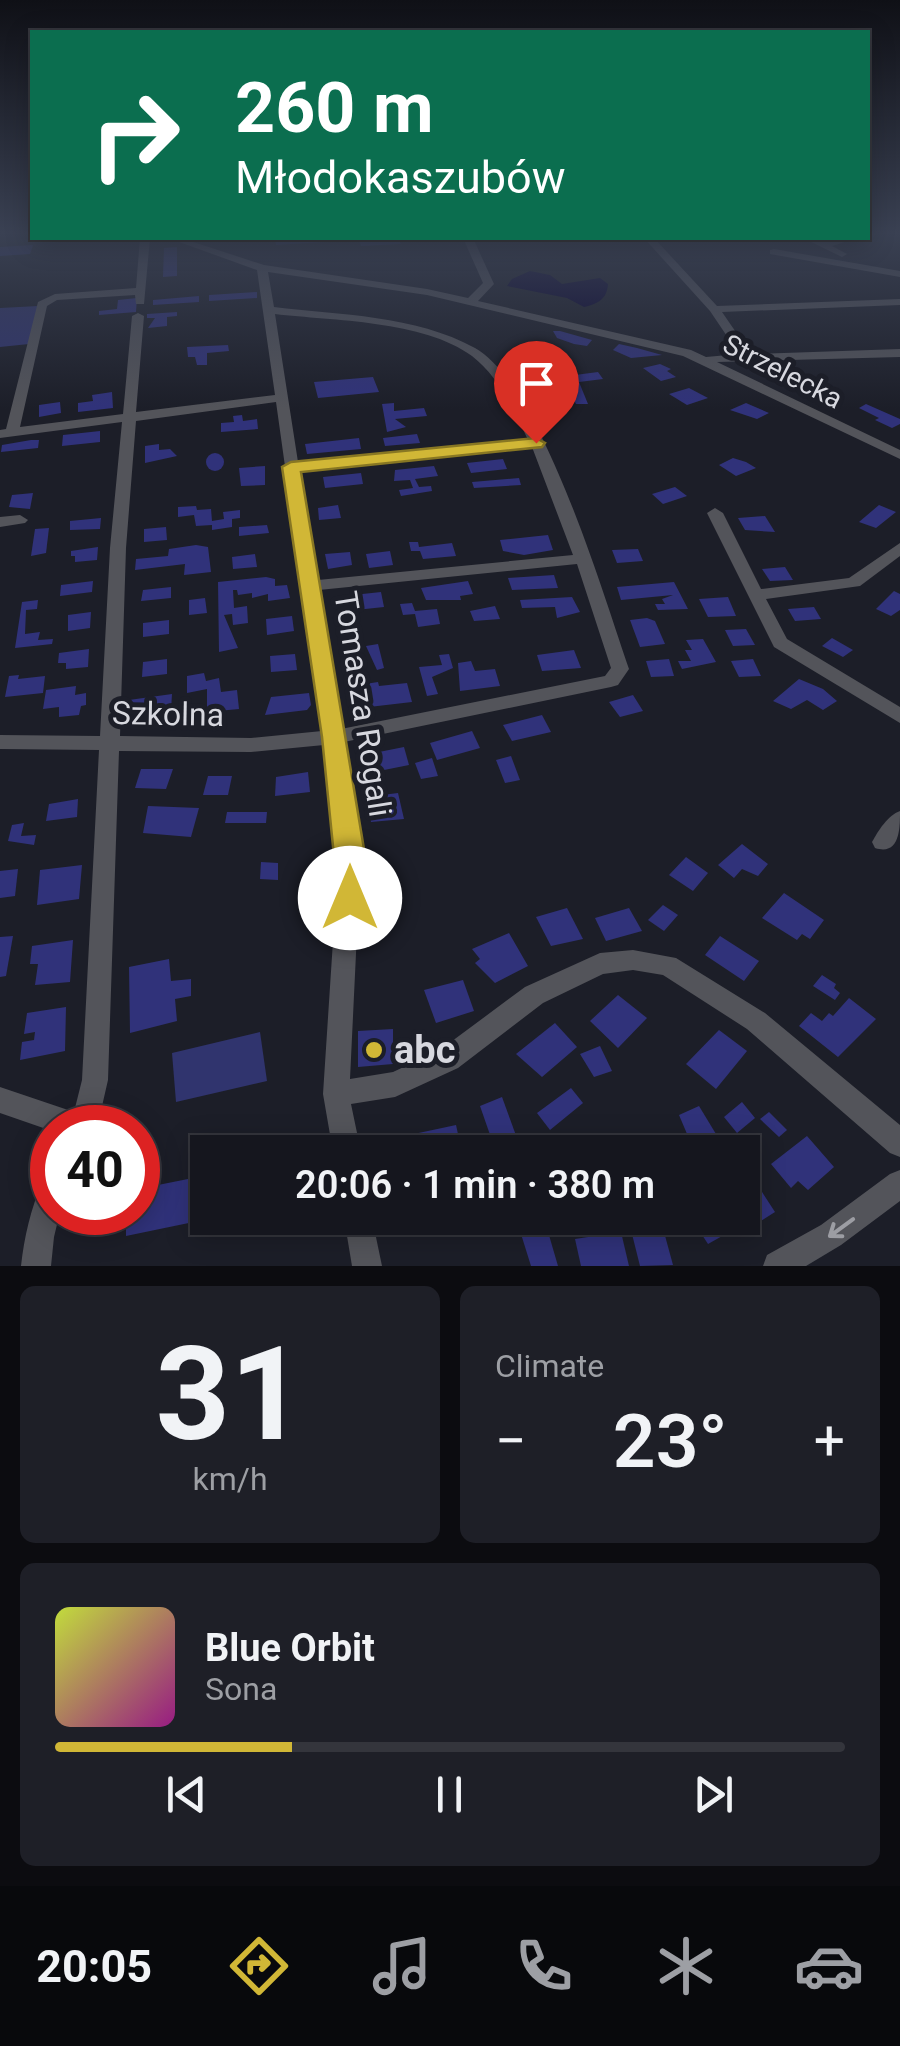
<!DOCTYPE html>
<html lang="en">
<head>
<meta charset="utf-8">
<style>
  :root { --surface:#15161e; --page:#1e1f27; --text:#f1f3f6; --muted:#9d9fa4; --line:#34353c; --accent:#d1b736 }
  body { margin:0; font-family:Roboto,sans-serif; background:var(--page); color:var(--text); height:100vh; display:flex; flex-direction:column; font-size:38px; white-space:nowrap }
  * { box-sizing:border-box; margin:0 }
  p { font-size:32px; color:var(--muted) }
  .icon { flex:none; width:55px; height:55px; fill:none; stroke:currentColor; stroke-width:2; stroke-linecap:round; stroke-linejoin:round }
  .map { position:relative; height:1266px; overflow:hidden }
  .side { display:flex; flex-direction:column; gap:20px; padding:20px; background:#0c0c10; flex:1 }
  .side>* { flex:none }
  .top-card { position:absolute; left:30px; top:30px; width:840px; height:210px; border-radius:0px; box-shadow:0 5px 25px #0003,0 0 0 2px var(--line); background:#0b6e4f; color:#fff; overflow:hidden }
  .speed { position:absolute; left:30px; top:1105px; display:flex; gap:20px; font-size:50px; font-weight:700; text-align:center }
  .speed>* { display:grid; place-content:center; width:130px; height:130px; border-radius:50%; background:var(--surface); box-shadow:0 5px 25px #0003,0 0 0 2px var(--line); line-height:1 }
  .speed .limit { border:15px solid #d22; background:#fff; color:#111 }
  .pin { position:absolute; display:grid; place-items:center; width:85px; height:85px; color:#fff; margin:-102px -42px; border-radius:50% 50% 50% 0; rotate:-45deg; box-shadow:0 0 10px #0007 }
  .pin .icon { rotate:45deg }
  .me { position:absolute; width:110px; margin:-55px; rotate:0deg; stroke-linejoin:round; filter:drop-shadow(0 0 8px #0008) }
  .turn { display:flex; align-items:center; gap:35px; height:210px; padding:0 40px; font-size:45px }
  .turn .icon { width:130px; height:130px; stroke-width:2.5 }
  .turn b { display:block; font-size:70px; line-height:85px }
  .big { font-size:75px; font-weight:600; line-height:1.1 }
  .side .card { flex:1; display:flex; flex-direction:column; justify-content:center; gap:15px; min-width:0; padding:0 35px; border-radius:15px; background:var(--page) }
  .side .dial { align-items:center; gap:0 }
  .dial b { font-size:130px; line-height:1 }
  .song { display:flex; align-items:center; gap:30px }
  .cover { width:120px; height:120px; border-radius:15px; background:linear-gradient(135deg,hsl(70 70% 55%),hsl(310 70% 35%)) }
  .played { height:10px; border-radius:5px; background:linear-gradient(90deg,var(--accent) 30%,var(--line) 30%) }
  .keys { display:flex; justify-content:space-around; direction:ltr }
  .heat { display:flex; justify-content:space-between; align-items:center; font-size:55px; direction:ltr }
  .side .tiles { flex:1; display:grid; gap:20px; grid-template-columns:1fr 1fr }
  .card:last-child { grid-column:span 2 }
  .trip { position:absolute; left:190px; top:1135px; width:570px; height:100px; border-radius:0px; background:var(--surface); box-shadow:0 5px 25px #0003,0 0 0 2px var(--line); font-weight:600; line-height:100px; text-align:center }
  .dock { display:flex; height:160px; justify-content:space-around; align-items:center; background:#08090c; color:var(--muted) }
  .dock .icon { width:70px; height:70px }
  .dock .active { color:var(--accent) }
  .dock b { font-size:45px; color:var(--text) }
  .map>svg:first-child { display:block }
  .green { fill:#30346e }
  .water { fill:#06002f }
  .building { fill:#30327a }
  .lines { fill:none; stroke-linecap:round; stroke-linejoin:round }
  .minor { fill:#53545a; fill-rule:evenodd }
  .oneway { stroke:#9c9da3 }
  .route { fill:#d1b736; stroke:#887723; stroke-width:2.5 }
  .poi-dot { fill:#d1b736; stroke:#1c1e28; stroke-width:4 }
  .labels { text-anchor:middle; stroke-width:10; stroke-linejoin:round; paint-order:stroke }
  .far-street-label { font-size:28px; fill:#d7d8df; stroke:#1c1e28 }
  .street-label { font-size:32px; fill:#d7d8df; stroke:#1c1e28 }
  .near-poi-label { font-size:38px; font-weight:bold; fill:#d7d8df; stroke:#1c1e28; text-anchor:start }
</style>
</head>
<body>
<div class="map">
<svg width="900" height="1266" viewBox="0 0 900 1266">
  <rect width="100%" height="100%" fill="#1c1e28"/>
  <!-- green -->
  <g class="green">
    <path d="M38 306 29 344 0 347V308Z"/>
    <path d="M260 1032 267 1081 176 1102 172 1053Z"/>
  </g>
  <!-- water -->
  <path class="water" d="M530 271 550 275 562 284 600 278 608 284C607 299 598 304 584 307L567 298 507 286 512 279Z"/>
  <!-- building -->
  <g class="building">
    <path d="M275 238H323L325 242 276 245Z"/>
    <path d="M391 238H398L401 244 361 246 359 240Z"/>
    <path d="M33 245 30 254 0 256V247Z"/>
    <path d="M177 247V276L163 277 164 248Z"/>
    <path d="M257 292V298L209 301V295Z"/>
    <path d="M199 296V302L153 305V300Z"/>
    <path d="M137 298 136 312 99 315V311L117 309 118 300Z"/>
    <path d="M177 312V316L167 317V326L148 328 155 318H147V314Z"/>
    <path d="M553 331H560L592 340 587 346 574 344 557 338Z"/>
    <path d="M619 344 637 348 662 355 631 358 613 350Z"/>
    <path d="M228 345 229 351 207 353V365H197L195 357H188L187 347Z"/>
    <path d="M567 362 575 375 598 372 603 379 579 382 588 404H576L558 368 549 364Z"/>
    <path d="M660 364 671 369 667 371 676 377 661 381 643 368Z"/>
    <path d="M373 377 379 392 318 398 314 382Z"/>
    <path d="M689 388 708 398 687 405 669 394Z"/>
    <path d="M112 392 113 408 78 412V403L93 401 92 395Z"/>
    <path d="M60 402 61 413 39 417V405Z"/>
    <path d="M394 403V411L424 408 427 416 395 419 406 427 387 432 382 404Z"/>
    <path d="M746 403 769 413 757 419 730 410Z"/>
    <path d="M866 404 900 419V424L892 428 875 420 879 418 859 408Z"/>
    <path d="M242 415 243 421 257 419 258 429 221 432V423L234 422 233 416Z"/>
    <path d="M100 431V442L62 446 63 435Z"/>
    <path d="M417 434 420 443 385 446 383 438Z"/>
    <path d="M359 438 361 449 307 454 305 444Z"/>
    <path d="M31 440H39L38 448 1 452 2 445Z"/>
    <path d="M159 444V450L170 449 177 456 145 463V446Z"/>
    <circle cx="215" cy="462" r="9"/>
    <path d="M733 458 746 462 756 468 736 476 719 465Z"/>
    <path d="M503 459 507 469 471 473 467 463Z"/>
    <path d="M265 466V485L241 486 239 468Z"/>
    <path d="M434 466 438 476 415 479 419 487 431 486 432 491 401 496 399 490 413 488 410 480 394 481 395 470Z"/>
    <path d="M361 473 363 484 325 488 323 477Z"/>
    <path d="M519 478 521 485 474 488 472 482Z"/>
    <path d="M675 487 687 496 663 504 652 494Z"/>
    <path d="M33 493 30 509 9 507 12 495Z"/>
    <path d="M338 505 341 518 319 520 318 508Z"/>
    <path d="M879 505 896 512 876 528 859 522Z"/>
    <path d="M196 506 197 510 211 509 212 521 224 519 223 512 240 510V518L232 519V527L212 530V525L196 526 194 515 178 517V507Z"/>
    <path d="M765 516 775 532 745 530 738 518Z"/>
    <path d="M101 518 100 529 70 530V521Z"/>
    <path d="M267 525 269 533 239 536V527Z"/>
    <path d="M166 527 167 540 144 542V529Z"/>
    <path d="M49 528 46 553 31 556 35 529Z"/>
    <path d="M548 535 553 550 524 555 503 551 500 540Z"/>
    <path d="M409 542H418L419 547 452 543 456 556 423 559 420 551H411Z"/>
    <path d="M196 545 208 547 211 572 184 575 185 564 135 570 136 559 168 556 169 549Z"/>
    <path d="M98 547 97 560 75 562V556H71V551Z"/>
    <path d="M638 549 643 561 617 563 612 550Z"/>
    <path d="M390 551 393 565 369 568 366 554Z"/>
    <path d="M350 552 352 565 328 569 325 554Z"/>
    <path d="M255 554 257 567 233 569 232 557Z"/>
    <path d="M785 567 793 580 770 581 762 569Z"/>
    <path d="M554 575 558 588 512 590 508 578Z"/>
    <path d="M266 577 275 579V586L287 585 290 598 268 601V594L252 598V593L238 595 237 590H233L234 608 247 606 248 623 233 625 232 614 224 615 238 648 219 652 218 582Z"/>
    <path d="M93 581 92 592 60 596 61 585Z"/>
    <path d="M468 581 473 594 460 596 461 600H426L421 588Z"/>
    <path d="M674 582 688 609 658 610 655 604H665L662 599 673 595 621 600 617 587Z"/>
    <path d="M171 587V598L141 601 143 590Z"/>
    <path d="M894 591 900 594V610L891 616 876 609Z"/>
    <path d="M381 592 384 607 356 610 353 595Z"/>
    <path d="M572 597 580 612 557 618 555 607 522 608 520 600Z"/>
    <path d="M728 597 736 616 708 617 699 599Z"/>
    <path d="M205 598 207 613 189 615V600Z"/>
    <path d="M38 600 37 609 26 610 25 634 40 632 38 640 53 639 52 644 15 648 22 602Z"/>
    <path d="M412 603 415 611 437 609 440 624 418 627 415 614 403 615 400 604Z"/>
    <path d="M495 606 500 619 474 621 470 611Z"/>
    <path d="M814 607 821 619 795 621 788 609Z"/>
    <path d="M91 612 90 628 68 631V615Z"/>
    <path d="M292 616 294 631 267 635 266 619Z"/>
    <path d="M647 618 655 621 665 644 640 647 630 620Z"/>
    <path d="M169 620V634L143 637V623Z"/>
    <path d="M746 629 755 645 733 646 725 630Z"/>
    <path d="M832 638 853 650 843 657 822 646Z"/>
    <path d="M703 639 716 662 682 669 678 661H691L685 650H692L686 640Z"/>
    <path d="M378 644 384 668 377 670 366 646Z"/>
    <path d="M89 649 88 667 66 669V663H58L59 653Z"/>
    <path d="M574 650 581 668 542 671 537 655Z"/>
    <path d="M295 654 297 670 271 672 270 656Z"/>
    <path d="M449 654 453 668 432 677 438 694 427 696 419 667 442 665 439 655Z"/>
    <path d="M167 659V674L142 677 143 662Z"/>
    <path d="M669 659 674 676 651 677 646 661Z"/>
    <path d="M753 659 761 676 739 677 731 661Z"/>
    <path d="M471 661 475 671 495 669 500 686 460 691 458 663Z"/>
    <path d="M204 673 206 681 219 678 221 692 237 690 239 709 207 712V689L187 693V676Z"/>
    <path d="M19 675 18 679 45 676 43 693 5 697 9 676Z"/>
    <path d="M799 679 823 689 837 701 823 710 807 700 791 709 773 701Z"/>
    <path d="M378 682 379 686 407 683 412 702 369 707 365 684Z"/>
    <path d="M76 686 75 695 86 693V705L81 706 79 715 59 717V707L43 709 46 690Z"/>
    <path d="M309 693 311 705 307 710 265 715 271 697Z"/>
    <path d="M172 694 171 711 127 717 129 700Z"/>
    <path d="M633 695 643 711 620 717 609 702Z"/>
    <path d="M542 715 551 732 512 741 503 725Z"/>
    <path d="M472 731 480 748 437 760 430 743Z"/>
    <path d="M404 747 409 765 379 771 374 753Z"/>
    <path d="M511 756 520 780 505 783 496 760Z"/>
    <path d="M432 758 438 776 421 779 415 763Z"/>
    <path d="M141 769H173L166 789 135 788Z"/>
    <path d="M308 772 310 792 275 796 276 777Z"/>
    <path d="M208 776H232L228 795H203Z"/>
    <path d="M398 793 404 819 371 822 366 797Z"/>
    <path d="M78 799 77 817 46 821 49 804Z"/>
    <path d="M148 806 199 808 191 837 143 833Z"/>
    <path d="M227 812H267L266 823H225Z"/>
    <path d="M24 823 21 836 36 835 34 845 8 841 12 825Z"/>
    <path d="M742 844 768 864 758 876 742 869 734 878 718 865Z"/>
    <path d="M686 857 708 873 693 891 669 875Z"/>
    <path d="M261 862 278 863V880L260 879Z"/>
    <path d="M82 865 79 899 37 905 40 870Z"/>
    <path d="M18 869 15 896 0 898V871Z"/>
    <path d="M784 893 824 920 810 939 802 934 797 940 762 918Z"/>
    <path d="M663 905 678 915 664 931 648 920Z"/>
    <path d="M567 908 583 939 551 946 536 917Z"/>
    <path d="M629 908 642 931 606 941 595 918Z"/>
    <path d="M509 933 528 966 495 983 475 963 480 959 472 949Z"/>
    <path d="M13 936 6 976 0 977V937Z"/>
    <path d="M720 936 759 961 744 981 705 955Z"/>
    <path d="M73 940 70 982 35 985 38 964H30L32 946Z"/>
    <path d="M169 959 171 981 191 979V996L175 999 177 1021 130 1033 129 967Z"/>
    <path d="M822 975 836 984 834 988 840 993 835 1000 813 986Z"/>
    <path d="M463 980 474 1011 436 1023 424 990Z"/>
    <path d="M618 995 647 1018 618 1048 590 1021Z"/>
    <path d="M849 998 876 1019 838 1057 799 1026 811 1013 822 1021 829 1013 833 1016Z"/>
    <path d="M66 1007 65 1051 20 1060 22 1042 34 1040 35 1032 24 1034 27 1013Z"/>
    <path d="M555 1023 577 1047 542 1077 516 1054Z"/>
    <path d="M393 1029V1064L358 1067V1031Z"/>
    <path d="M719 1030 747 1051 716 1089 686 1064Z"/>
    <path d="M600 1046 612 1071 594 1077 580 1054Z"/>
    <path d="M571 1088 583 1103 550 1130 537 1113Z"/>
    <path d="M502 1097 522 1152H496L480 1106Z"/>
    <path d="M742 1102 755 1118 737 1133 724 1117Z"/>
    <path d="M699 1106 719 1139 693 1148 679 1115Z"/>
    <path d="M769 1112 787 1130 779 1137 760 1119Z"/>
    <path d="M456 1125 462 1152H368L367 1144Z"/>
    <path d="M807 1136 834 1167 808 1190 798 1181 791 1188 771 1164Z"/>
    <path d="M208 1175V1219L126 1236V1212H138V1189Z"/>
    <path d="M753 1178 775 1212 745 1231 736 1218H742V1183Z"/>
    <path d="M516 1218H544L558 1266H531Z"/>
    <path d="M691 1218H725L733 1230 708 1244Z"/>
    <path d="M661 1221 673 1265 640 1266 630 1226Z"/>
    <path d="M621 1232 629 1266H581L575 1239Z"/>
  </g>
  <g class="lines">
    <!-- minor -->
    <g class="minor">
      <path d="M868 232H882L868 237Z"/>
      <path d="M140 238H150L144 304H136L135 295 57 300 47 306 20 427 123 414 132 316 138 313 144 316 136 412 275 395 257 270 168 238H181L264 265 427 289 468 298 483 283 463 238H473L494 284 478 301 691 350 706 357 739 354 710 311 644 238H654L717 306 900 299V305L722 312 751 354 900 349V357L717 362 900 450V459L683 356 427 295 268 272 274 307C340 315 415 315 475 348 542 386 603 594 629 669L618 685 611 687 344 742 361 849 350 1079 393 1072 440 1050 525 987 600 953 633 950 676 958 765 1013 900 1125V1157L890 1153 747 1029 663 975 633 970 603 974 543 1003 458 1068 395 1097 351 1104 361 1152H333L323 1094 339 849 324 745 251 752 119 751 108 1080 97 1128H52V1131L0 1113V1087L74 1112 82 1080 99 750 0 749V735L100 736 110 548 122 422 0 438V430L6 429 38 302 55 294 136 288ZM275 314C333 321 423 320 472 356 499 377 514 410 528 440L298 462ZM276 402 322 731 251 738 120 736 126 548 136 421ZM532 447 573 555 318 580 300 470ZM577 564 611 668 605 676 341 729 319 590Z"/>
      <path d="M803 238H815L824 242 858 238 832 246 847 254 842 257Z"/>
      <path d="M774 249 900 271V277L770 254V250Z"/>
      <path d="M715 508 723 513 761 589 849 578 900 543V556L860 586 766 599 787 639 900 707V723L774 647 707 513Z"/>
      <path d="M20 515 28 520 25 523 0 527V517Z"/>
      <path d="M900 811C900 828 900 856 875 848L872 842C878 831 888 815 900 811Z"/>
      <path d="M900 1170V1201L841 1245 806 1266H763L767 1255 821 1225 890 1174Z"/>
      <path d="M52 1178V1212H60L54 1237 51 1266H21C24 1237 31 1209 42 1182Z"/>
      <path d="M344 1218H372L382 1266H352Z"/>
    </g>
  </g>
  <!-- one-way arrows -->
  <defs><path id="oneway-shaft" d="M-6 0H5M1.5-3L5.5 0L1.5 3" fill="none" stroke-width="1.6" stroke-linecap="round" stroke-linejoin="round" transform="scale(2.5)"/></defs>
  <use class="oneway" href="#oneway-shaft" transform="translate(841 1228) rotate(144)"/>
  <!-- sky -->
  <linearGradient id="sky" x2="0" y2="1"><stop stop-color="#0f1016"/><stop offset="0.57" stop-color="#3a4153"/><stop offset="1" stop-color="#3a4153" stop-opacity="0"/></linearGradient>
  <rect width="900" height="409" fill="url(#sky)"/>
  <!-- route -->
  <path class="route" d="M536 438 545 443 542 447 301 472 364 849V898L360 906 350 910 339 906 322 737 282 467 291 462Z"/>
  <!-- markers -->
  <circle class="poi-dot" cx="374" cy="1050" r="10"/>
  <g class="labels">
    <!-- far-street labels -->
    <g class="far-street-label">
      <text transform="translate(783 371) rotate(27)" y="10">Strzelecka</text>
    </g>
    <!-- street labels -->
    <g class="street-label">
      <text transform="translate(363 704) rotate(81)" y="11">Tomasza Rogali</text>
      <text transform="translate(168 714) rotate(1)" y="11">Szkolna</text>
    </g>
    <!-- near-poi labels -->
    <g class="near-poi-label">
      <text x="394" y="1063">abc</text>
    </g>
  </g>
</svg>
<div class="speed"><div class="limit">40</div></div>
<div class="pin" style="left:536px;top:443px;background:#d93025"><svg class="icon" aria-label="arrive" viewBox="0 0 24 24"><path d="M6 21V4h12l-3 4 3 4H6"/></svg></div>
<svg class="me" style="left:350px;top:898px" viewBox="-20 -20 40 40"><circle r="19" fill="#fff"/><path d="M0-13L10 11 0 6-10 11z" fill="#d1b736"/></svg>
<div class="trip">20:06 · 1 min · 380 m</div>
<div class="top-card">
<div class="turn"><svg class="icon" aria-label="right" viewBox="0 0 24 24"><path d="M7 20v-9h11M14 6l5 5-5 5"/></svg><div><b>260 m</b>Młodokaszubów</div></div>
</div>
</div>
<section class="side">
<div class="tiles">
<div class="card dial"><b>31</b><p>km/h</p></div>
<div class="card"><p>Climate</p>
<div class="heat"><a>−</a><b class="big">23°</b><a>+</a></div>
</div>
<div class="card">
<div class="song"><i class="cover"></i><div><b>Blue Orbit</b><p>Sona</p></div></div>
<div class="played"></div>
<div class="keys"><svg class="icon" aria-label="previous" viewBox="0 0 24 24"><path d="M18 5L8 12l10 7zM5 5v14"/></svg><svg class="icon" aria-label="pause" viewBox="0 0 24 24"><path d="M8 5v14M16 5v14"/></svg><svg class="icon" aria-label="next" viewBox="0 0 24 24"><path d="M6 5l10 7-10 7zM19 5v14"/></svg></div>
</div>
</div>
</section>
<nav class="dock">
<b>20:05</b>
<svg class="icon active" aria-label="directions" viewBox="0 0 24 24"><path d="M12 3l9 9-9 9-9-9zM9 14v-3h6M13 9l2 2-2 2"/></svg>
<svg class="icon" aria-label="music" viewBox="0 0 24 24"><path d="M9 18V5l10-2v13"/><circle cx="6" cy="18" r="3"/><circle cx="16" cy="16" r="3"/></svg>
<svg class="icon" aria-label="phone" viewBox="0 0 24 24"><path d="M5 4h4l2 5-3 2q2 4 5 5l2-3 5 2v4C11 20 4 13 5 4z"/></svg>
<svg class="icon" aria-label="climate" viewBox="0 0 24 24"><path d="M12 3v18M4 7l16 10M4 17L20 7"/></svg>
<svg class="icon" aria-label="car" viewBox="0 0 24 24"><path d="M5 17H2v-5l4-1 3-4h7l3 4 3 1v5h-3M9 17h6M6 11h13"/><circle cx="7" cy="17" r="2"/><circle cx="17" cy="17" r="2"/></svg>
</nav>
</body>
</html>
